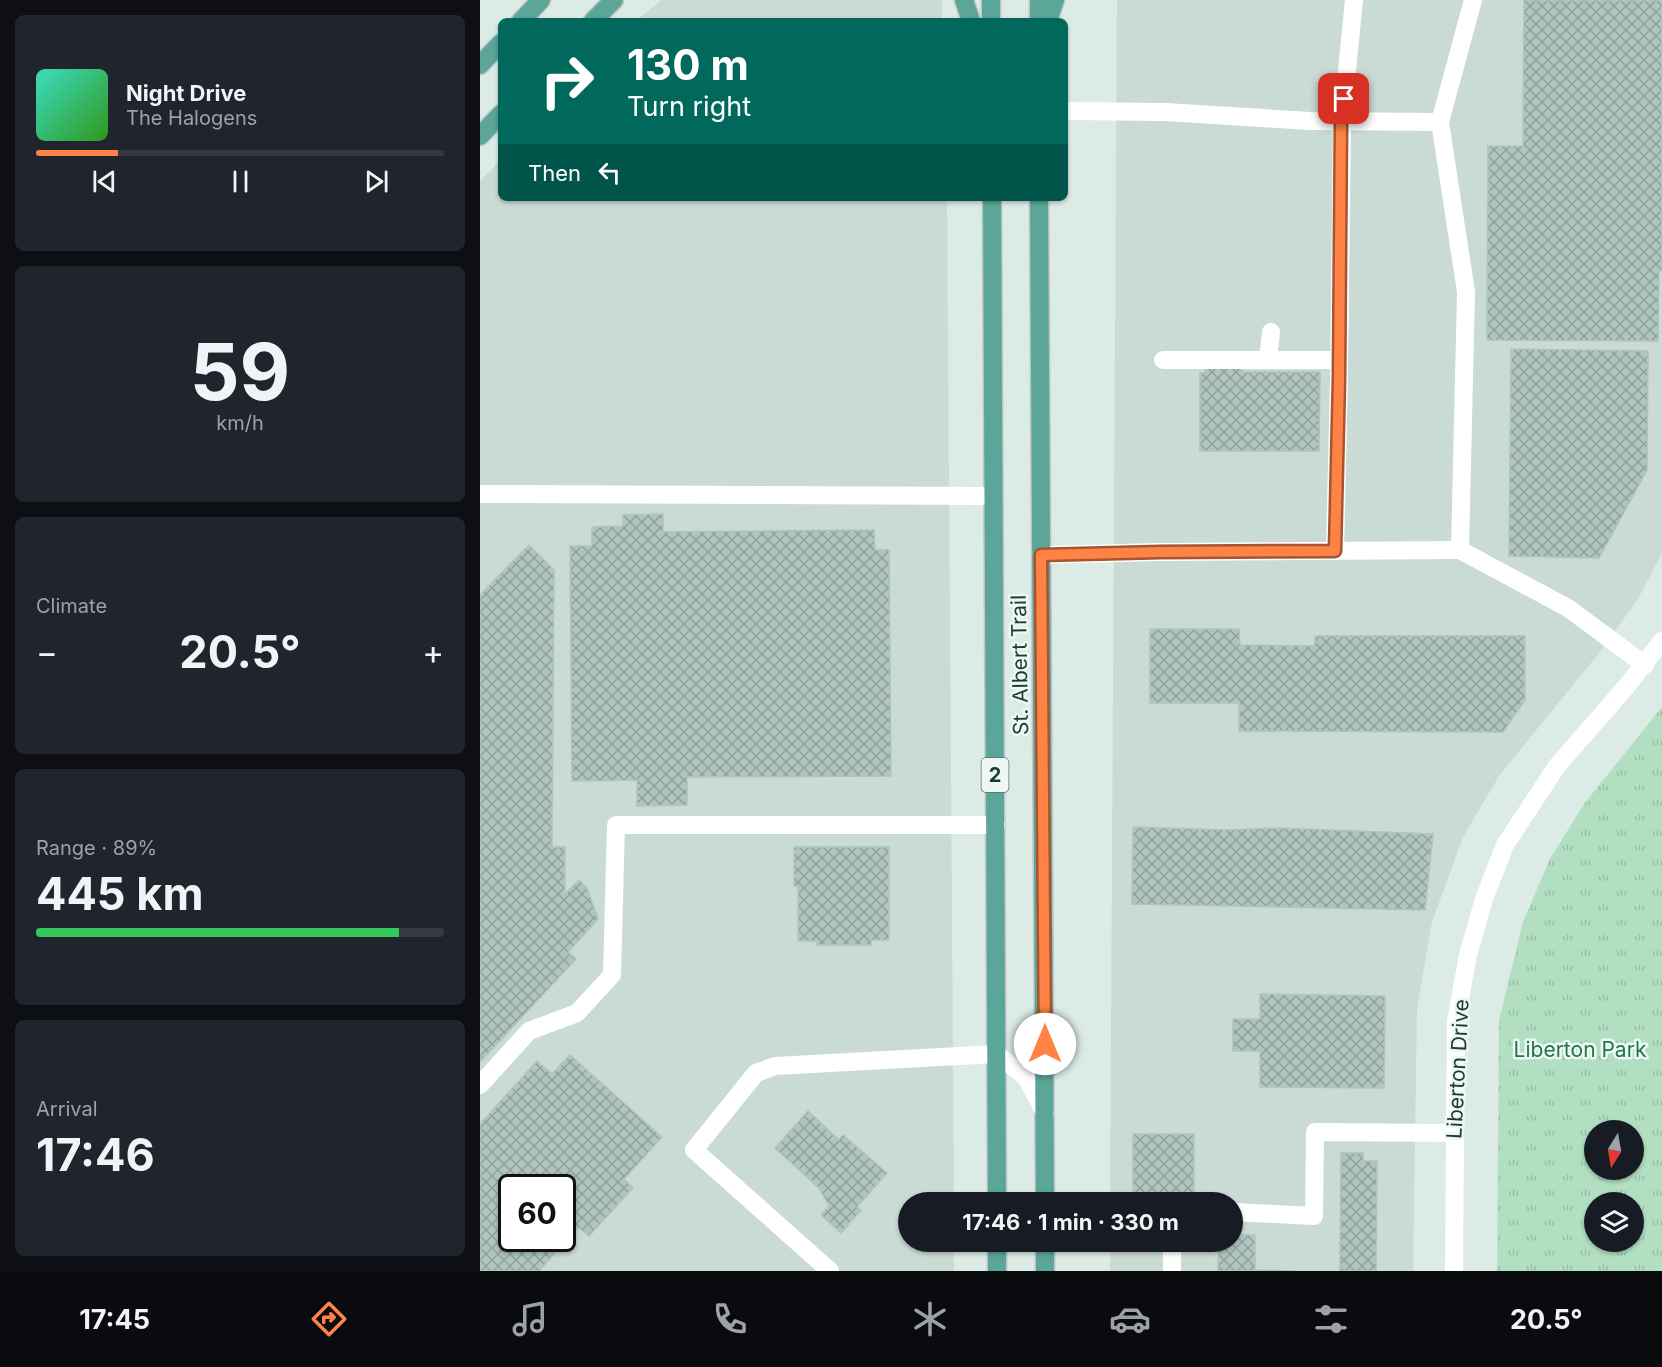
<!DOCTYPE html>
<html lang="en">
<head>
<meta charset="utf-8">
<style>
  :root { --surface:#171b24; --page:#20242c; --text:#f1f3f6; --muted:#9ea1a6; --line:#363941; --accent:#ff8346 }
  body { margin:0; font-family:Inter,sans-serif; background:var(--page); color:var(--text); height:100vh; display:flex; flex-direction:column; font-size:22px; white-space:nowrap }
  * { box-sizing:border-box; margin:0 }
  p { font-size:20px; color:var(--muted) }
  .icon { flex:none; width:33px; height:33px; fill:none; stroke:currentColor; stroke-width:2; stroke-linecap:round; stroke-linejoin:round }
  .map { position:relative; flex:1; overflow:hidden }
  .side { display:flex; flex-direction:column; gap:15px; padding:15px; background:#0d0f14; width:480px }
  .side>* { flex:none }
  .banner { position:absolute; left:18px; top:18px; width:570px; height:183px; border-radius:9px; box-shadow:0 2px 4px #0004; background:#00695c; color:#fff; overflow:hidden }
  .needle { width:39px; rotate:191deg }
  .controls { position:absolute; left:1104px; top:1120px; display:grid; gap:12px }
  .controls a { display:grid; place-items:center; width:60px; height:60px; border-radius:50%; background:var(--surface); box-shadow:0 2px 4px #0004; font-size:30px }
  .speed { position:absolute; left:18px; top:1174px; display:flex; gap:12px; font-size:30px; font-weight:700; text-align:center }
  .speed>* { display:grid; place-content:center; width:78px; height:78px; border-radius:50%; background:var(--surface); box-shadow:0 2px 4px #0004; line-height:1 }
  .speed .limit { border:3px solid #111; border-radius:9px; background:#fff; color:#111 }
  .pin { position:absolute; display:grid; place-items:center; width:51px; height:51px; color:#fff; margin:-26px; border-radius:12px; box-shadow:0 3px 9px #0006 }
  .me { position:absolute; width:66px; margin:-33px; rotate:0deg; stroke-linejoin:round; filter:drop-shadow(0 0 4px #0008) }
  .turn { display:flex; align-items:center; gap:21px; height:126px; padding:0 30px; font-size:27px }
  .turn .icon { width:78px; height:78px; stroke-width:2.5 }
  .turn b { display:block; font-size:42px; line-height:51px }
  .then { display:flex; align-items:center; height:57px; padding:0 30px; background:#0003; gap:12px; font-size:22px }
  .big { font-size:45px; font-weight:700; line-height:1.1 }
  .side .card { flex:1; display:flex; flex-direction:column; justify-content:center; gap:9px; min-width:0; padding:0 21px; border-radius:9px; background:var(--page) }
  .side .dial { align-items:center; gap:0 }
  .dial b { font-size:78px; line-height:1 }
  .song { display:flex; align-items:center; gap:18px }
  .cover { width:72px; height:72px; border-radius:9px; background:linear-gradient(135deg,hsl(170 70% 55%),hsl(110 70% 35%)) }
  .played { height:6px; border-radius:3px; background:linear-gradient(90deg,var(--accent) 20%,var(--line) 20%) }
  .keys { display:flex; justify-content:space-around; direction:ltr }
  .heat { display:flex; justify-content:space-between; align-items:center; font-size:33px; direction:ltr }
  .charge { height:9px; border-radius:4px; background:linear-gradient(90deg,#34c759 89%,var(--line) 0) }
  .trip { position:absolute; left:418px; top:1192px; width:345px; height:60px; border-radius:30px; background:var(--surface); box-shadow:0 2px 4px #0004; font-weight:700; line-height:60px; text-align:center }
  .tab-bar { display:flex; height:96px; justify-content:space-around; align-items:center; background:#090b0e; color:var(--muted) }
  .tab-bar .icon { width:42px; height:42px }
  .tab-bar .on { color:var(--accent) }
  .tab-bar b { font-size:27px; color:var(--text) }
  main { display:flex; flex:1; min-height:0 }
  .map>svg:first-child { display:block }
  .built { fill:#cadad5; fill-rule:evenodd }
  .park { fill:url(#park-tufts); fill-rule:evenodd }
  .building { fill:url(#building-cross-hatch); stroke:#aec5bd; stroke-width:1.5; fill-rule:evenodd }
  .lines { fill:none; stroke-linecap:round; stroke-linejoin:round }
  .major-casing { stroke:#c0c8c7; stroke-width:21 }
  .minor { stroke:#fff; stroke-width:18 }
  .major { stroke:#5ba699; stroke-width:18 }
  .route-casing { stroke:#a6552e; stroke-width:15 }
  .route { stroke:#ff8346; stroke-width:10 }
  .labels { text-anchor:middle; stroke-width:5; stroke-linejoin:round; paint-order:stroke }
  .shield { fill:#edf7f3; stroke:#5b736f; stroke-width:1.5 }
  .shield-label { font-size:20px; font-weight:bold; fill:#1d3b36 }
  .street-label { font-size:21px; fill:#1d3b36; stroke:#edf7f3 }
  .park-label { font-size:21px; fill:#23764a; stroke:#edf7f3 }
</style>
</head>
<body>
<main>
<section class="side">
<div class="card">
<div class="song"><i class="cover"></i><div><b>Night Drive</b><p>The Halogens</p></div></div>
<div class="played"></div>
<div class="keys"><svg class="icon" aria-label="previous" viewBox="0 0 24 24"><path d="M18 5L8 12l10 7zM5 5v14"/></svg><svg class="icon" aria-label="pause" viewBox="0 0 24 24"><path d="M8 5v14M16 5v14"/></svg><svg class="icon" aria-label="next" viewBox="0 0 24 24"><path d="M6 5l10 7-10 7zM19 5v14"/></svg></div>
</div>
<div class="card dial"><b>59</b><p>km/h</p></div>
<div class="card"><p>Climate</p>
<div class="heat"><a>−</a><b class="big">20.5°</b><a>+</a></div>
</div>
<div class="card"><p>Range · 89%</p><b class="big">445 km</b><div class="charge"></div></div>
<div class="card"><p>Arrival</p><b class="big">17:46</b></div>
</section>
<div class="map">
<svg width="1182" height="1271" viewBox="0 0 1182 1271">
  <defs>
    <pattern id="park-tufts" width="24" height="20" patternUnits="userSpaceOnUse" patternTransform="scale(1.5)"><rect width="24" height="20" fill="#b2dfc2"/><path d="M3 7l-1-3M5 7V3M7 7l1-3M15 17l-1-3M17 17v-4M19 17l1-3" fill="none" stroke="#99c0a7"/></pattern>
    <pattern id="building-cross-hatch" width="8" height="8" patternUnits="userSpaceOnUse" patternTransform="scale(1.5)"><rect width="8" height="8" fill="#b1c5bf"/><path d="M0 0l8 8M0 8l8-8" fill="none" stroke="#8fa19c"/></pattern>
  </defs>
  <rect width="100%" height="100%" fill="#dcebe5"/>
  <!-- built -->
  <g class="built">
    <path d="M181 0H462V21H156Z"/>
    <path d="M637 0H1182V553L1158 599 1119 653 1019 776 983 837 952 922 937 1008 933 1271H630V1242H753V1203H630Z"/>
    <path d="M21 159V198H467L474 1203H429V1242H474V1271H0V181ZM32 1188H82V1239H32Z"/>
  </g>
  <!-- park -->
  <path class="park" d="M1182 707V1271H1017L1019 1021 1043 922 1070 859 1104 804ZM1114 1131H1154V1170H1114ZM1114 1203H1154V1242H1114Z"/>
  <!-- building -->
  <g class="building">
    <path d="M1044 0H1182V271H1179L1178 341 1007 340 1008 146H1043Z"/>
    <path d="M1031 349 1168 351 1167 470 1119 558 1029 556Z"/>
    <path d="M725 353H762V372H840L839 451H720V373H725Z"/>
    <path d="M183 514V532L394 530 395 550H409L411 776 207 777V805L157 806V780L92 781 90 546H112V527L143 526V515Z"/>
    <path d="M49 545 74 570 72 847H85V894L99 880 107 888 118 919 88 952 96 959 0 1062V595Z"/>
    <path d="M670 629H759L760 645 835 646V636H1045V700L1023 732 759 731V703H670Z"/>
    <path d="M653 827 747 830 796 828 953 834 945 910 652 904Z"/>
    <path d="M314 847H409V940H391V945H337V941H318V886H314Z"/>
    <path d="M780 994 905 996 904 1088 780 1087V1051H753V1019H780Z"/>
    <path d="M90 1055 182 1137 144 1179 153 1188 109 1236 98 1227 59 1271H0V1124L57 1061 72 1074ZM32 1188H82V1239H32Z"/>
    <path d="M328 1111 359 1140 363 1135 407 1173 377 1207 381 1210 361 1233 341 1215 349 1206 339 1188 295 1148Z"/>
    <path d="M653 1134H714V1197L709 1202 673 1203V1201H659L653 1196Z"/>
    <path d="M861 1153H883V1161H897L896 1271H860Z"/>
    <path d="M753 1235H775V1270L816 1271H738L739 1242H753Z"/>
  </g>
  <g class="lines">
    <defs>
      <g id="major">
        <path d="M484 0 491 21"/>
        <path d="M511 0V21"/>
        <path d="M559 0V21"/>
        <path d="M41 21 61 0"/>
        <path d="M113 21 134 0"/>
        <path d="M568 21 575 0"/>
        <path d="M0 65 21 43"/>
        <path d="M0 136 21 114"/>
        <path d="M512 198 517 1203"/>
        <path d="M559 198 565 1203"/>
        <path d="M517 1242V1271"/>
        <path d="M565 1242V1271"/>
      </g>
    </defs>
    <!-- major casing -->
    <use href="#major" class="major-casing"/>
    <!-- minor -->
    <g class="minor">
      <path d="M993 0 960 122 986 292 980 550 1088 608 1165 665"/>
      <path d="M585 111 686 112 830 121 960 122"/>
      <path d="M683 360H859"/>
      <path d="M788 360 791 332"/>
      <path d="M0 494 513 496"/>
      <path d="M855 551 859 378 862 121 874 0"/>
      <path d="M561 555 680 552 980 550"/>
      <path d="M0 1085 49 1031 97 1013 132 975 136 825H516"/>
      <path d="M753 1212 834 1216 835 1132 974 1133"/>
      <path d="M692 1242V1271"/>
      <path d="M350 1271 214 1150 276 1073 295 1066 516 1054 546 1077 565 1113"/>
      <path d="M974 1271 976 1021 988 955 1004 899 1025 845 1077 766 1146 687 1182 641"/>
    </g>
    <!-- major -->
    <use href="#major" class="major"/>
  </g>
  <g class="lines">
    <defs>
      <path id="route" d="M565 1044 561 555 680 552 855 551 859 378 861 121 864 99"/>
    </defs>
    <!-- route casing -->
    <use href="#route" class="route-casing"/>
    <!-- route -->
    <use href="#route" class="route"/>
  </g>
  <g class="labels">
    <!-- shield labels -->
    <rect class="shield" x="501.5" y="758" width="27" height="34" rx="4.5"/>
    <g class="shield-label">
      <text x="515" y="782">2</text>
    </g>
    <!-- street labels -->
    <g class="street-label">
      <text transform="translate(540 665) rotate(-91)" y="7">St. Albert Trail</text>
      <text transform="translate(978 1069) rotate(-87)" y="7">Liberton Drive</text>
    </g>
    <!-- park labels -->
    <g class="park-label">
      <text x="1100" y="1057">Liberton Park</text>
    </g>
  </g>
</svg>
<div class="controls">
<a><svg class="needle" viewBox="-14 -14 28 28"><path d="M0-13l5 13h-10z" fill="#e53935"/><path d="M0 13l5-13h-10z" fill="#9ea1a6"/></svg></a>
<a><svg class="icon" aria-label="layers" viewBox="0 0 24 24"><path d="M12 4l9 5-9 5-9-5zM3 14l9 5 9-5"/></svg></a>
</div>
<div class="speed"><div class="limit">60</div></div>
<div class="pin" style="left:864px;top:99px;background:#d93025"><svg class="icon" aria-label="arrive" viewBox="0 0 24 24"><path d="M6 21V4h12l-3 4 3 4H6"/></svg></div>
<svg class="me" style="left:565px;top:1044px" viewBox="-20 -20 40 40"><circle r="19" fill="#fff"/><path d="M0-13L10 11 0 6-10 11z" fill="#ff8346"/></svg>
<div class="trip">17:46 · 1 min · 330 m</div>
<div class="banner">
<div class="turn"><svg class="icon" aria-label="right" viewBox="0 0 24 24"><path d="M7 20v-9h11M14 6l5 5-5 5"/></svg><div><b>130 m</b>Turn right</div></div>
<div class="then">Then<svg class="icon" aria-label="left" viewBox="0 0 24 24"><path d="M17 20v-9H6M10 6l-5 5 5 5"/></svg></div>
</div>
</div>
</main>
<nav class="tab-bar">
<b>17:45</b>
<svg class="icon on" aria-label="directions" viewBox="0 0 24 24"><path d="M12 3l9 9-9 9-9-9zM9 14v-3h6M13 9l2 2-2 2"/></svg>
<svg class="icon" aria-label="music" viewBox="0 0 24 24"><path d="M9 18V5l10-2v13"/><circle cx="6" cy="18" r="3"/><circle cx="16" cy="16" r="3"/></svg>
<svg class="icon" aria-label="phone" viewBox="0 0 24 24"><path d="M5 4h4l2 5-3 2q2 4 5 5l2-3 5 2v4C11 20 4 13 5 4z"/></svg>
<svg class="icon" aria-label="climate" viewBox="0 0 24 24"><path d="M12 3v18M4 7l16 10M4 17L20 7"/></svg>
<svg class="icon" aria-label="car" viewBox="0 0 24 24"><path d="M5 17H2v-5l4-1 3-4h7l3 4 3 1v5h-3M9 17h6M6 11h13"/><circle cx="7" cy="17" r="2"/><circle cx="17" cy="17" r="2"/></svg>
<svg class="icon" aria-label="filters" viewBox="0 0 24 24"><path d="M4 7h16M4 17h16"/><circle cx="9" cy="7" r="2"/><circle cx="15" cy="17" r="2"/></svg>
<b>20.5°</b>
</nav>
</body>
</html>
